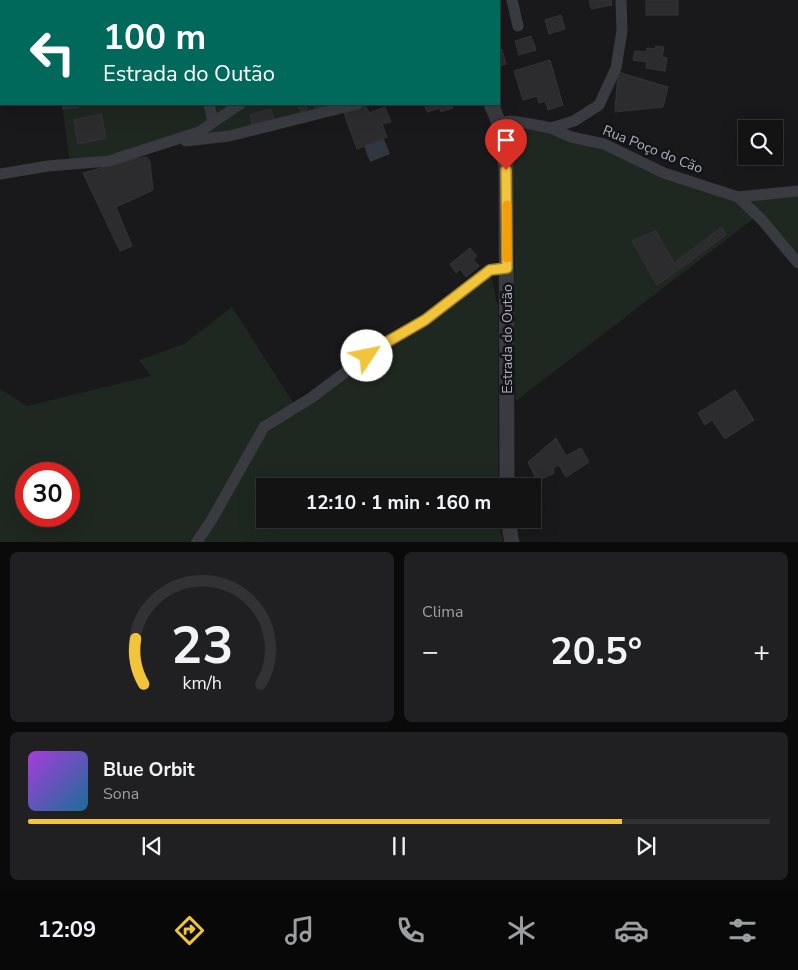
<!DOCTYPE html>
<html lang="pt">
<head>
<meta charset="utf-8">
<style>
  :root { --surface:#131314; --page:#202022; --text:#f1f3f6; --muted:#9d9ea0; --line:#323234; --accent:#f2c43b }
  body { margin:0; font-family:"Nunito Sans",sans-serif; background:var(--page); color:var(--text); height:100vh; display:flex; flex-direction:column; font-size:19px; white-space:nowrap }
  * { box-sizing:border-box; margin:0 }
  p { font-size:16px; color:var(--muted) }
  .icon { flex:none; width:28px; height:28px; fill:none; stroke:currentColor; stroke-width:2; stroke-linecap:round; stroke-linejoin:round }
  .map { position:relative; height:542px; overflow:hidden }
  .sheet { display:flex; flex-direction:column; gap:10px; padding:10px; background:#0a0a0b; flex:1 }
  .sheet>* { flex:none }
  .hud { position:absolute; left:0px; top:0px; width:500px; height:105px; box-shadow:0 5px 20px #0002,0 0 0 1px var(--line); background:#00695c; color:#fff; overflow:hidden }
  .tools { position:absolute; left:738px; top:120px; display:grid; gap:10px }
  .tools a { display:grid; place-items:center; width:45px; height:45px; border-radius:0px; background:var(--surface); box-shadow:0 5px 20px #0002,0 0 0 1px var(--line); font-size:25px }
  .speed { position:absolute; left:15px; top:462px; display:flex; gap:10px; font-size:25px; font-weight:700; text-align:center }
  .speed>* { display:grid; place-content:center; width:65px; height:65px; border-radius:50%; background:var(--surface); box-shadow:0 5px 20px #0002,0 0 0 1px var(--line); line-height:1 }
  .speed .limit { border:8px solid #d22; background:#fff; color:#111 }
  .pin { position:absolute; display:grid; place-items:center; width:42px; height:42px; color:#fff; margin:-51px -21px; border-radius:50% 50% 50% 0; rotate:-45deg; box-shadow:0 0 5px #0007 }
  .pin .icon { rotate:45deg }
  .me { position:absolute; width:55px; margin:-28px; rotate:56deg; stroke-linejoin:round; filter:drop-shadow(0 0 4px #0008) }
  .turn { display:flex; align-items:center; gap:18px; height:105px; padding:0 20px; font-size:22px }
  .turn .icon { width:65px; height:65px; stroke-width:2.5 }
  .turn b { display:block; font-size:35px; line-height:42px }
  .big { font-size:38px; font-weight:700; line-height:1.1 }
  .sheet .card { flex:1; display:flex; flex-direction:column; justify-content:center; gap:8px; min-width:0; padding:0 18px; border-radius:8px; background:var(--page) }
  .sheet .dial { align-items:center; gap:0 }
  .dial svg { height:130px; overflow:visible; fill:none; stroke:var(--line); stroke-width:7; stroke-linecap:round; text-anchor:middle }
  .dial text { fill:var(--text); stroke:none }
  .song { display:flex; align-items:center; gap:15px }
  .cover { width:60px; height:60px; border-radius:8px; background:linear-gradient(135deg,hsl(280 70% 55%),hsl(200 70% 35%)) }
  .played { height:5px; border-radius:2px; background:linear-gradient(90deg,var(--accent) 80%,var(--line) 80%) }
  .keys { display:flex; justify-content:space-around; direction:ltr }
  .heat { display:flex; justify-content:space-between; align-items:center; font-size:28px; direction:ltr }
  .sheet .tiles { flex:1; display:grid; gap:10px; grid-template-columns:1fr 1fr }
  .card:last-child { grid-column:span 2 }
  .trip { position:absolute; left:256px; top:478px; width:285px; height:50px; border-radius:0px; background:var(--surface); box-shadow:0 5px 20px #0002,0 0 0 1px var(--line); font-weight:700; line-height:50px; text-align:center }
  .menu { display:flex; height:80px; justify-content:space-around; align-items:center; background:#080808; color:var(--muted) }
  .menu .icon { width:35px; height:35px }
  .menu .current { color:var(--accent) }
  .menu b { font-size:22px; color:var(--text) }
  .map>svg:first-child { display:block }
  .green { fill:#1f2721; fill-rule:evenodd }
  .water { fill:#2f3740 }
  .building { fill:#2c2c2f; stroke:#343337 }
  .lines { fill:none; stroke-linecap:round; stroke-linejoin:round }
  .minor { stroke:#3a3b40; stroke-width:11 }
  .tertiary { stroke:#3a3b40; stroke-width:15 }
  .route-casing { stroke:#9d7f26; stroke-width:12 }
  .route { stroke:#f2c43b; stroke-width:9 }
  .slow { stroke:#f59e0b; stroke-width:9 }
  .labels { text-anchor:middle; stroke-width:5; stroke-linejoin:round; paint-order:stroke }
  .street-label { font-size:14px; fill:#acafbb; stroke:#141416 }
</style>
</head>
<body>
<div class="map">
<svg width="798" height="543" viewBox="0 0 798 543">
  <rect width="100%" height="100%" fill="#19191b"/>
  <!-- green -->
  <g class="green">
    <path d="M62 104H357L70 164Z"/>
    <path d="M510 123 531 124 738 197 798 191V263L757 216 516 401 513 306 515 264 514 180Z"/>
    <path d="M490 269 498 309V486H265V519H497L503 542H0V389L27 406 151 376 139 360 184 344 232 307 296 407ZM26 474H69V516H26Z"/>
  </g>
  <!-- water -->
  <path class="water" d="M384 139 390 154 370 162 364 146Z"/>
  <!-- building -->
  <g class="building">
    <path d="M254 0H278L279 1H249Z"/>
    <path d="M307 0H337L338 1H307Z"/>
    <path d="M457 0H489V1H458Z"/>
    <path d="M589 0H611L612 5 591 9Z"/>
    <rect x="646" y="0" width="32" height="15"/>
    <path d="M561 15 565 29 549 34 545 20Z"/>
    <path d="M531 36 536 50 519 55 515 41Z"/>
    <path d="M656 46 664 47 662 57 667 58 665 71 646 68 647 62 633 60 635 51 646 52 647 48 655 49Z"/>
    <path d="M502 49 506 64 499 66V50Z"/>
    <path d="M550 60 563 105 548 110 545 101 539 103 537 96 523 100 514 71Z"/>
    <path d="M618 72 668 87 663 107 615 112Z"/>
    <path d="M62 104H77L78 107 63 109Z"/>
    <path d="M297 104H305L307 110 301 112Z"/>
    <path d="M313 104H325L326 109 314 107Z"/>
    <path d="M362 104H365L369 113 385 107 391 122 382 124 387 137 357 149 344 113Z"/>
    <path d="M424 104H451L453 108 441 112 440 108 427 112Z"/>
    <path d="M271 109 275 122 253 128 250 115Z"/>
    <path d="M101 114 106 138 78 144 74 120Z"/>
    <path d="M147 157 150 162 153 190 116 207 132 246 120 251 83 173 135 159Z"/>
    <path d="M722 227 726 235 657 285 632 241 656 231 674 263Z"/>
    <path d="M470 248 477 256 473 259 479 266 466 277 460 269 456 273 450 264Z"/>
    <path d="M735 390 754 420 725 439 712 420 705 425 698 413Z"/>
    <path d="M556 438 566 456 581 448 589 462 566 477 559 465 553 468 554 473 537 481 528 462Z"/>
  </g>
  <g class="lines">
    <!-- minor -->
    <g class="minor">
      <path d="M286 0 287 1"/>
      <path d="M368 0 369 1"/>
      <path d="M512 0 518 26"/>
      <path d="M209 104 213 122"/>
      <path d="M499 123 510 121 531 124 551 128 571 137 604 144 664 173 738 197 798 191"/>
      <path d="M551 128 574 121 599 105 616 68 622 31 621 0"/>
      <path d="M186 141 229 136 357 104"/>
      <path d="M0 174 48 166 109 161 199 132 240 104"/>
      <path d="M738 197 762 220 798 263"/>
      <path d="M196 543 211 521 264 427 311 398 380 346 425 320 490 270 507 268"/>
    </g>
    <!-- tertiary -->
    <g class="tertiary">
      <path d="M431 0 432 1"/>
      <path d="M491 104C501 124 504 147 506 170L507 486"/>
      <path d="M508 519 512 543"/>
    </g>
  </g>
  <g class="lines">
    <defs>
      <path id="route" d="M367 356 380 346 425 320 490 270 507 268 506 170"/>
    </defs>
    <!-- route casing -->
    <use href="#route" class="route-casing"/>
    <!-- route -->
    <use href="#route" class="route"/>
    <!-- slow -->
    <path class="slow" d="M507 205V258"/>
  </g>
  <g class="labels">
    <!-- street labels -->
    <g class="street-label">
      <text transform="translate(653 149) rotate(22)" y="5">Rua Poço do Cão</text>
      <text transform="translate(507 339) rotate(-90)" y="5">Estrada do Outão</text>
    </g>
  </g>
</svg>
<div class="tools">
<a><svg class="icon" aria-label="search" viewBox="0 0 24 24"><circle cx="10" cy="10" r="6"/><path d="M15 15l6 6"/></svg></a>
</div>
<div class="speed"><div class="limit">30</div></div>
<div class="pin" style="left:506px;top:170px;background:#d93025"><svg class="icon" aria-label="arrive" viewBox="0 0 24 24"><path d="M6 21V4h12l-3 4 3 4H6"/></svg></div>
<svg class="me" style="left:367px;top:356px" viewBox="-20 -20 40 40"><circle r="19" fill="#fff"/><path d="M0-13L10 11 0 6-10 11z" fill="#f2c43b"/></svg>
<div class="trip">12:10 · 1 min · 160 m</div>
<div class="hud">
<div class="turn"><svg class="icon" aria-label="left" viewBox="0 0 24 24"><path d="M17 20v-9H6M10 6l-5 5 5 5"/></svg><div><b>100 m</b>Estrada do Outão</div></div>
</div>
</div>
<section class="sheet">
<div class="tiles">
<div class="card dial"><svg viewBox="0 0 100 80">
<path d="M14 69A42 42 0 1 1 86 69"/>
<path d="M14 69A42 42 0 0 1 9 41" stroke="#f2c43b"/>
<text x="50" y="56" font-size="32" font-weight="700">23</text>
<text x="50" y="72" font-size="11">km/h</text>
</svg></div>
<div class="card"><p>Clima</p>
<div class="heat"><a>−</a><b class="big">20.5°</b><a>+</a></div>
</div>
<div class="card">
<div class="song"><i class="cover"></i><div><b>Blue Orbit</b><p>Sona</p></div></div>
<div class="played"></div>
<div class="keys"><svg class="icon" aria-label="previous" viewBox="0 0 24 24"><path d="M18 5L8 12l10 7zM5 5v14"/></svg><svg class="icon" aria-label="pause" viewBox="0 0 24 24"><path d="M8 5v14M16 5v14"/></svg><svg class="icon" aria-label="next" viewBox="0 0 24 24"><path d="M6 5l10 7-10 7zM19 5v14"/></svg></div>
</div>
</div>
</section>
<nav class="menu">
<b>12:09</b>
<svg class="icon current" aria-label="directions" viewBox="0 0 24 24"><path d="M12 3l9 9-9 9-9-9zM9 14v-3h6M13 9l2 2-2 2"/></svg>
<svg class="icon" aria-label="music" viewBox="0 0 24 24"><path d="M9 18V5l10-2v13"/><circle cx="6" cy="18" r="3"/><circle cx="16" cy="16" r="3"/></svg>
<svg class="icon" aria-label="phone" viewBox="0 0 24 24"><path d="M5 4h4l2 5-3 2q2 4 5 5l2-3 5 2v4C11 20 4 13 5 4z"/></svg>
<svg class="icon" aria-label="climate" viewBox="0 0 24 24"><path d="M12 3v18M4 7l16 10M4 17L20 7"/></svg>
<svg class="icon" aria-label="car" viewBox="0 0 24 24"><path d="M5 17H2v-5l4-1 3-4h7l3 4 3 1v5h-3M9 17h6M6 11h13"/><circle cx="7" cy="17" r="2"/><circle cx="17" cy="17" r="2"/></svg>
<svg class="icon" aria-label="filters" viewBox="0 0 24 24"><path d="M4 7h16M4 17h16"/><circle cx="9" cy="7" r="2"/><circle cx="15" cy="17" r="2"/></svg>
</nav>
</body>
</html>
